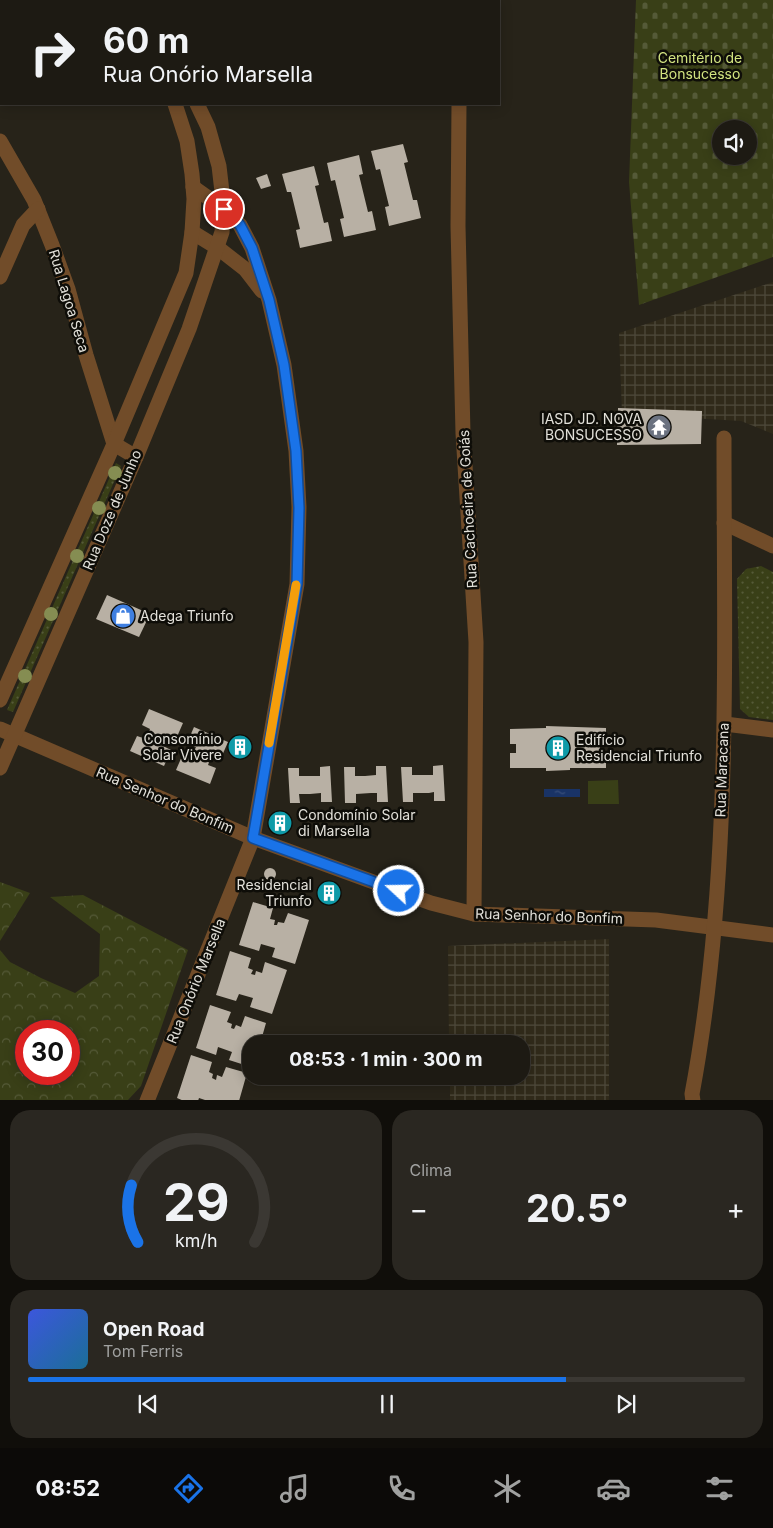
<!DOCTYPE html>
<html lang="pt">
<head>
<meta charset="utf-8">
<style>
  :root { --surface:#1d1a13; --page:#2a2721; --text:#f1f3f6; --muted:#a0a1a0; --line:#3b3833; --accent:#1a73e8 }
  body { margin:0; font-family:Inter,sans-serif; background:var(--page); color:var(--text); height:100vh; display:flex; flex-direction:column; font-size:19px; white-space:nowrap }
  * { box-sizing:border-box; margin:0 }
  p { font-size:16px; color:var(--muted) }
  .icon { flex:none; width:28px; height:28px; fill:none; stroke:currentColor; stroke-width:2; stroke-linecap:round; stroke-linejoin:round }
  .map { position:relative; height:1100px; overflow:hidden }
  .sheet { display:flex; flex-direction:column; gap:10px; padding:10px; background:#100e0a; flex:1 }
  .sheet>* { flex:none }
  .guide { position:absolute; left:0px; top:0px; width:500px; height:105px; box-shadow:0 2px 12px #0003,0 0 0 1px var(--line); background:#1d1a13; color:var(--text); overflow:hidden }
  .controls { position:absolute; left:712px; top:120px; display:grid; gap:10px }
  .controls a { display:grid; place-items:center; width:45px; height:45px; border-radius:50%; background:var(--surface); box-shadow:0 2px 12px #0003,0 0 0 1px var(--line); font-size:25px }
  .speed { position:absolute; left:15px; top:1020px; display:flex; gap:10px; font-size:25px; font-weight:700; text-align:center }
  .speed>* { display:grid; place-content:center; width:65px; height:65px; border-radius:50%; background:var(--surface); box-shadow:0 2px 12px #0003,0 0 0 1px var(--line); line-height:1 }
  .speed .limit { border:8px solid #d22; background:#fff; color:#111 }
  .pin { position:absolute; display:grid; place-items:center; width:42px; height:42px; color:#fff; margin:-21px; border:2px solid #fff; border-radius:50%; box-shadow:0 1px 5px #0007 }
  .me { position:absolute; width:55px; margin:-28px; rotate:291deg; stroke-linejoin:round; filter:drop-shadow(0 0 4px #0008) }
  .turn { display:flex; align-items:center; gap:18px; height:105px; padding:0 20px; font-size:22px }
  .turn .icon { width:65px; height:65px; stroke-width:2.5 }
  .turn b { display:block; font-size:35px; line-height:42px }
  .big { font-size:38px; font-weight:700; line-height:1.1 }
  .sheet .tile { flex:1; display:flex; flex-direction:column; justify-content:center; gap:8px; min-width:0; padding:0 18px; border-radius:20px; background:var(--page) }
  .sheet .dial { align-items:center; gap:0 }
  .dial svg { height:130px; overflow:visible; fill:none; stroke:var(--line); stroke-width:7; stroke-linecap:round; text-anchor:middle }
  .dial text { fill:var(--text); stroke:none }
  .song { display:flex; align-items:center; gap:15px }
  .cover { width:60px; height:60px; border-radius:8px; background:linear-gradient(135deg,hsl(230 70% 55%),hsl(200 70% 35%)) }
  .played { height:5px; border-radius:2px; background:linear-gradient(90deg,var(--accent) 75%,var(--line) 75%) }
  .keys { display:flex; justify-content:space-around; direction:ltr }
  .heat { display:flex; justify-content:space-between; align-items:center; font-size:28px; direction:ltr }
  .sheet .tiles { flex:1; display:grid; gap:10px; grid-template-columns:1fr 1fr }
  .tile:last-child { grid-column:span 2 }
  .trip { position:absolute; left:242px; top:1035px; width:288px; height:50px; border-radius:20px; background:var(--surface); box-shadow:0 2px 12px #0003,0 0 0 1px var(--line); font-weight:700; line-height:50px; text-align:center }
  .tabs { display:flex; height:80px; justify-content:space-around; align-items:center; background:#0c0a08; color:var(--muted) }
  .tabs .icon { width:35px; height:35px }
  .tabs .active { color:var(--accent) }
  .tabs b { font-size:22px; color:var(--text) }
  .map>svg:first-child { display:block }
  .industrial { fill:url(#industrial-grid) }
  .green { fill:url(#green-dots) }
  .forest { fill:url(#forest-crowns); fill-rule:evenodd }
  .cemetery { fill:url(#cemetery-stones); fill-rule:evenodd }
  .pitch { fill:#393f17 }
  .water { fill:url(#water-ripples) }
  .building { fill:#b8b0a4 }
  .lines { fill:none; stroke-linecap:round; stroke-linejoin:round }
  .minor { stroke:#714c29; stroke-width:15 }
  .tertiary { stroke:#714c29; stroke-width:15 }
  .tree { fill:#858d52 }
  .route-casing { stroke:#114b97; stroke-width:12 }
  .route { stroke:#1a73e8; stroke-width:9 }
  .slow { stroke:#f59e0b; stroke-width:9 }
  .labels { text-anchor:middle; stroke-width:5; stroke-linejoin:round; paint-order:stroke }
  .park-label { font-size:14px; fill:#d2e380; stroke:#0e0d08 }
  .street-label { font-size:14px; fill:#e2e0d9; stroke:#0e0d08 }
  .poi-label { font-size:14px; fill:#e2e0d9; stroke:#0e0d08; text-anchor:end }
</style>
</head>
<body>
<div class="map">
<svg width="773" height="1101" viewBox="0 0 773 1101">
  <defs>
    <pattern id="industrial-grid" width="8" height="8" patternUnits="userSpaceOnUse" patternTransform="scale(1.25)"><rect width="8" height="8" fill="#302a1a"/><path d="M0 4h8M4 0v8" fill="none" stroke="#4e493b"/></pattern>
    <pattern id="green-dots" width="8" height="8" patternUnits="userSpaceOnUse" patternTransform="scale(1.25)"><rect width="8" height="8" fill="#393f17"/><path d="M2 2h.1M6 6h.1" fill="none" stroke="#555a38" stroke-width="1.8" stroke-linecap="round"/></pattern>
    <pattern id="forest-crowns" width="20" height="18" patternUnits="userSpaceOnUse" patternTransform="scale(1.25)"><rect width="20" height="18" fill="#393f17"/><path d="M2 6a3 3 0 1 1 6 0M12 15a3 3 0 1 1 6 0" fill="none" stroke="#555a38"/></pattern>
    <pattern id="cemetery-stones" width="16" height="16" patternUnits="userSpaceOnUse" patternTransform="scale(1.25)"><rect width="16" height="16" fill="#393f17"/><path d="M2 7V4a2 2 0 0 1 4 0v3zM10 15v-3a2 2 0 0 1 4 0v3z" fill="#555a38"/></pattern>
    <pattern id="water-ripples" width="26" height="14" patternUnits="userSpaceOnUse" patternTransform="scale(1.25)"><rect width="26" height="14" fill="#193366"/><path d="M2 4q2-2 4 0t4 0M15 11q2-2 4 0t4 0" fill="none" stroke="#3a507b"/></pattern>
  </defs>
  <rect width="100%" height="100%" fill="#272319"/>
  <!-- industrial -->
  <g class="industrial">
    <path d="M773 282V434L741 421 622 414 619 333Z"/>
    <path d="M609 939V1100H450V1076H521V1044H449L448 946Z"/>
  </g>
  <!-- green -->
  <g class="green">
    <path d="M116 463 121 466 13 712 7 710Z"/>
    <path d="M761 566 773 572V720L749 717 740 709 737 579 746 569Z"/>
  </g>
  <!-- forest -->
  <g class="forest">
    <path d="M0 882 30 893 0 941Z"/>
    <path d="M83 895 188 950 141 1086 128 1100H0V950L10 962 41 978 75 993 99 976 100 934 50 897ZM26 1031H69V1074H26Z"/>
  </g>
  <!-- cemetery -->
  <path class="cemetery" d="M636 0H773V257L639 305 629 182ZM721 129H749V156H721Z"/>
  <!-- pitch -->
  <path class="pitch" d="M618 780 619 804H588V781Z"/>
  <!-- water -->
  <rect class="water" x="544" y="789" width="36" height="8"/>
  <!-- building -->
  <g class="building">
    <path d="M403 144 408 162 404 163 413 200H417L421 218 389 226 385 207 389 206 380 169 376 170 371 151Z"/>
    <path d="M359 155 363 174 359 175 368 212 372 211 376 230 344 237 340 219 344 218 335 180 331 181 327 163Z"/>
    <path d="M314 166 319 185 315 186 324 223 328 222 332 241 300 248 296 230 300 229 291 192H287L282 174Z"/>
    <path d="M267 174 271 186 261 189 256 178Z"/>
    <path d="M618 408 702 411 701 444 617 445Z"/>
    <path d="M107 595 150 614 139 637 96 619Z"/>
    <path d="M149 709 183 723 176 739 167 736 163 746 171 750 164 766 130 751 137 736 146 739 147 737 150 729 142 725Z"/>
    <path d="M546 726 606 728V743H600V753H606V768H570V770L546 771V768H510V753H516V744H510V729L546 728Z"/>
    <path d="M194 727 228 742 221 758 213 754 211 757 208 765 216 768 210 784 176 770 183 754 191 758 196 747 187 743Z"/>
    <path d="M238 741 245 742 242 753 235 751Z"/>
    <path d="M443 765 445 801H434V792L429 793H413V802H403L401 767H412V775H433V766Z"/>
    <path d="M330 766 332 802H321V793L310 794H299L300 803H290L288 768H299V776H320V767Z"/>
    <path d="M376 766H386L388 802H377V793H371L356 794V803H345L344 767H355V776H365L376 775Z"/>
    <path d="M287 818 284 831 277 827 270 819Z"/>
    <circle cx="270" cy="874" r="6"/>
    <path d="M326 884 338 888 332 903 319 899Z"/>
    <path d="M253 902 273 908 270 919 275 920 274 925H277L278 922 284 923 288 913 309 920 295 964 272 957 275 948 261 944 259 951 239 945Z"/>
    <path d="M230 951 251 958 248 968 253 970 251 974 255 975 256 971 262 973 265 962 287 970 272 1014 250 1007 253 998 239 994 236 1001 216 995Z"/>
    <path d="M210 1005 231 1012 227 1022 232 1024 231 1028 234 1029 236 1025 241 1027 245 1016 266 1023 260 1044H251V1067L229 1060 232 1052 218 1047 216 1055 196 1048Z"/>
    <path d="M191 1055 212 1062 209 1072 213 1074 212 1078 216 1080 217 1075 222 1077 226 1067 247 1073 239 1101H208L199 1098 198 1101H184L177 1098Z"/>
  </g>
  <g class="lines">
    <!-- minor -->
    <g class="minor">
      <path d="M457 0V1"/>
      <path d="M44 1 46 0"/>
      <path d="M0 27 1 26"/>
      <path d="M459 104 458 226 463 433 476 642 474 914"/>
      <path d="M0 141 34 200 52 245 68 289 86 355 114 444 136 457"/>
      <path d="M192 232 218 248 245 269 262 291"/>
      <path d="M0 277 23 225 38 209"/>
      <path d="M724 523 773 546"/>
      <path d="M725 724 773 730"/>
      <path d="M0 729 253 838 431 903 474 914 656 920 773 935"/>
      <path d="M147 1101 253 838 297 584 299 507 296 451 284 365 269 300 252 248 240 225 224 209 193 187"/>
      <path d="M693 1101 692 1094C732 880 724 655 724 438"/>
    </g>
    <!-- tertiary -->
    <g class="tertiary">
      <path d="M111 0 112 1"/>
      <path d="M140 0 141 1"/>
      <path d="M0 700 114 444 186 273 192 232 194 199 192 174 187 141 175 104"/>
      <path d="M0 768 136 457 189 329 222 232 224 209 219 166 208 127 197 104"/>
    </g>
  </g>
  <!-- trees -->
  <g class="tree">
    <circle cx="115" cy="473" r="7"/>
    <circle cx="99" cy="508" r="7"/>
    <circle cx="77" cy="556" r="7"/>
    <circle cx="51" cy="614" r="7"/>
    <circle cx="25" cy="676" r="7"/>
  </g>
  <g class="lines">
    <defs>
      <path id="route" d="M224 209 240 225 252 248 269 300 284 365 296 451 299 508 297 584 253 838 399 891"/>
    </defs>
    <!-- route casing -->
    <use href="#route" class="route-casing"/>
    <!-- route -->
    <use href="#route" class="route"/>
    <!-- slow -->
    <path class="slow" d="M269 743 296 585"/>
  </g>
  <!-- icons -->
  <defs>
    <symbol id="temple-disc" viewBox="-11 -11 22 22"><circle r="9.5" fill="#6b7280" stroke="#0e0d08"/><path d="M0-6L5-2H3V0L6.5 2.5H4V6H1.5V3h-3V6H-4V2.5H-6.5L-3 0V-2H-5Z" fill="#fff"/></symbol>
    <symbol id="shop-disc" viewBox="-11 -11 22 22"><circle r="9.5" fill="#3f7fe0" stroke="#0e0d08"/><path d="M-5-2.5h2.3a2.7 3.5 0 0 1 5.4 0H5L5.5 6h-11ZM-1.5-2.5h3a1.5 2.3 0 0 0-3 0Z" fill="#fff"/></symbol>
    <symbol id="building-disc" viewBox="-11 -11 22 22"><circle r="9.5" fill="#0f9aa8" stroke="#0e0d08"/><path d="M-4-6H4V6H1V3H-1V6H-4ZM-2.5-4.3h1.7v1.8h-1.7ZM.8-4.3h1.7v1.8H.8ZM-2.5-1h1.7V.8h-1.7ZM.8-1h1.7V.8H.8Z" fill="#fff"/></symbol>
  </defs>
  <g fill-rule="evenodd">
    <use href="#temple-disc" x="645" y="413" width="28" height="28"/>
    <use href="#shop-disc" x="109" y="602" width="28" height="28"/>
    <use href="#building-disc" x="226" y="733" width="28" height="28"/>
    <use href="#building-disc" x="544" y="734" width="28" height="28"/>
    <use href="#building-disc" x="266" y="809" width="28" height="28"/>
    <use href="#building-disc" x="315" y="879" width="28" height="28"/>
  </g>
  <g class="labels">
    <!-- park labels -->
    <g class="park-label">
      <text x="700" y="63">Cemitério de<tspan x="700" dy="16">Bonsucesso</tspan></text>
    </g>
    <!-- street labels -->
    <g class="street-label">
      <text transform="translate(69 301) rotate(73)" y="5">Rua Lagoa Seca</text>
      <text transform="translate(468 509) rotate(-93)" y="5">Rua Cachoeira de Goiás</text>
      <text transform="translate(112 510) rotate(-67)" y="5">Rua Doze de Junho</text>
      <text transform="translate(722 770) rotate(-88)" y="5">Rua Maracana</text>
      <text transform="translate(165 800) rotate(23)" y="5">Rua Senhor do Bonfim</text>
      <text transform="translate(549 916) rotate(2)" y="5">Rua Senhor do Bonfim</text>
      <text transform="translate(196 981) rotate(-68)" y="5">Rua Onório Marsella</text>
    </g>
    <!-- poi labels -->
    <g class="poi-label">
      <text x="642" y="424">IASD JD. NOVA<tspan x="642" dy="16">BONSUCESSO</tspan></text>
      <text x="140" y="621" text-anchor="start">Adega Triunfo</text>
      <text x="222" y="744">Consomínio<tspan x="222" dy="16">Solar Vivere</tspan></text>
      <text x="576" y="745" text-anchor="start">Edifício<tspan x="576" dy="16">Residencial Triunfo</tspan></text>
      <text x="298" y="820" text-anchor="start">Condomínio Solar<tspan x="298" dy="16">di Marsella</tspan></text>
      <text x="312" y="890">Residencial<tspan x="312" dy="16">Triunfo</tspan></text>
    </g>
  </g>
</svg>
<div class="controls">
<a><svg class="icon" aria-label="sound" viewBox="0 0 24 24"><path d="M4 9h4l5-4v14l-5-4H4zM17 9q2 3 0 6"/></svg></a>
</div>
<div class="speed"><div class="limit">30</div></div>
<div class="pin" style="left:224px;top:209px;background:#d93025"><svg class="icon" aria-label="arrive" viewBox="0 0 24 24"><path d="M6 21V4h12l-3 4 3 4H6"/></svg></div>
<svg class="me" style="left:399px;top:891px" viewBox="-20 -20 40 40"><circle r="17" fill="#1a73e8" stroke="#fff" stroke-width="3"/><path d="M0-11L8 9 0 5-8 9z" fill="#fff"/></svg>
<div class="trip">08:53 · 1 min · 300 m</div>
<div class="guide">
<div class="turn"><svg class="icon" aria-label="right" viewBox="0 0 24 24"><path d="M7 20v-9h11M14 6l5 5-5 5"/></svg><div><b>60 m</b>Rua Onório Marsella</div></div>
</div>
</div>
<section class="sheet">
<div class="tiles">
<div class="tile dial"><svg viewBox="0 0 100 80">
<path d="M14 69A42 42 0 1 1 86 69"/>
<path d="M14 69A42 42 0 0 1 10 34" stroke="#1a73e8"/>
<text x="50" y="56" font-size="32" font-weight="700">29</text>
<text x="50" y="72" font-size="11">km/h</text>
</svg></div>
<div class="tile"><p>Clima</p>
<div class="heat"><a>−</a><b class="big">20.5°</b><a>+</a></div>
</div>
<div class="tile">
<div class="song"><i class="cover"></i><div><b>Open Road</b><p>Tom Ferris</p></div></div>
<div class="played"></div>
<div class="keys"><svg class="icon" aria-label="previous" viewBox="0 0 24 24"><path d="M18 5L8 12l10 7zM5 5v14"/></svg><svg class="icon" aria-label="pause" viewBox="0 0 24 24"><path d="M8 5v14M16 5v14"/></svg><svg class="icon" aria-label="next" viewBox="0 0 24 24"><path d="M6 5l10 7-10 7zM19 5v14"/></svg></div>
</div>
</div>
</section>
<nav class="tabs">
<b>08:52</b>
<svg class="icon active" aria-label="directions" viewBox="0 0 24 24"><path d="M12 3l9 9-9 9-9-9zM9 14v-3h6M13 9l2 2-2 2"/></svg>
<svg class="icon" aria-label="music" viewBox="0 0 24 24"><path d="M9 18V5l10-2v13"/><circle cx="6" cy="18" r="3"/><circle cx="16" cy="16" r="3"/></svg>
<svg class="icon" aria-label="phone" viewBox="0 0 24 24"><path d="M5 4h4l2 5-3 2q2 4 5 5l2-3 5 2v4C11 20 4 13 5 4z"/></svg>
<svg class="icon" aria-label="climate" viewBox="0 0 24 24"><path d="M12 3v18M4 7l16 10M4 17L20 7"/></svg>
<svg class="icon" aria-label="car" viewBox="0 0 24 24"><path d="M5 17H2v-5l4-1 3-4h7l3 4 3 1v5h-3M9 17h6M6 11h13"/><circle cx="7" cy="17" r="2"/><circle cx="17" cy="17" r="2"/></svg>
<svg class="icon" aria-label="filters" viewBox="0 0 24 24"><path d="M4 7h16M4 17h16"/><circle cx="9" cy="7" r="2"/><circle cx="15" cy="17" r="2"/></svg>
</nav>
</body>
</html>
